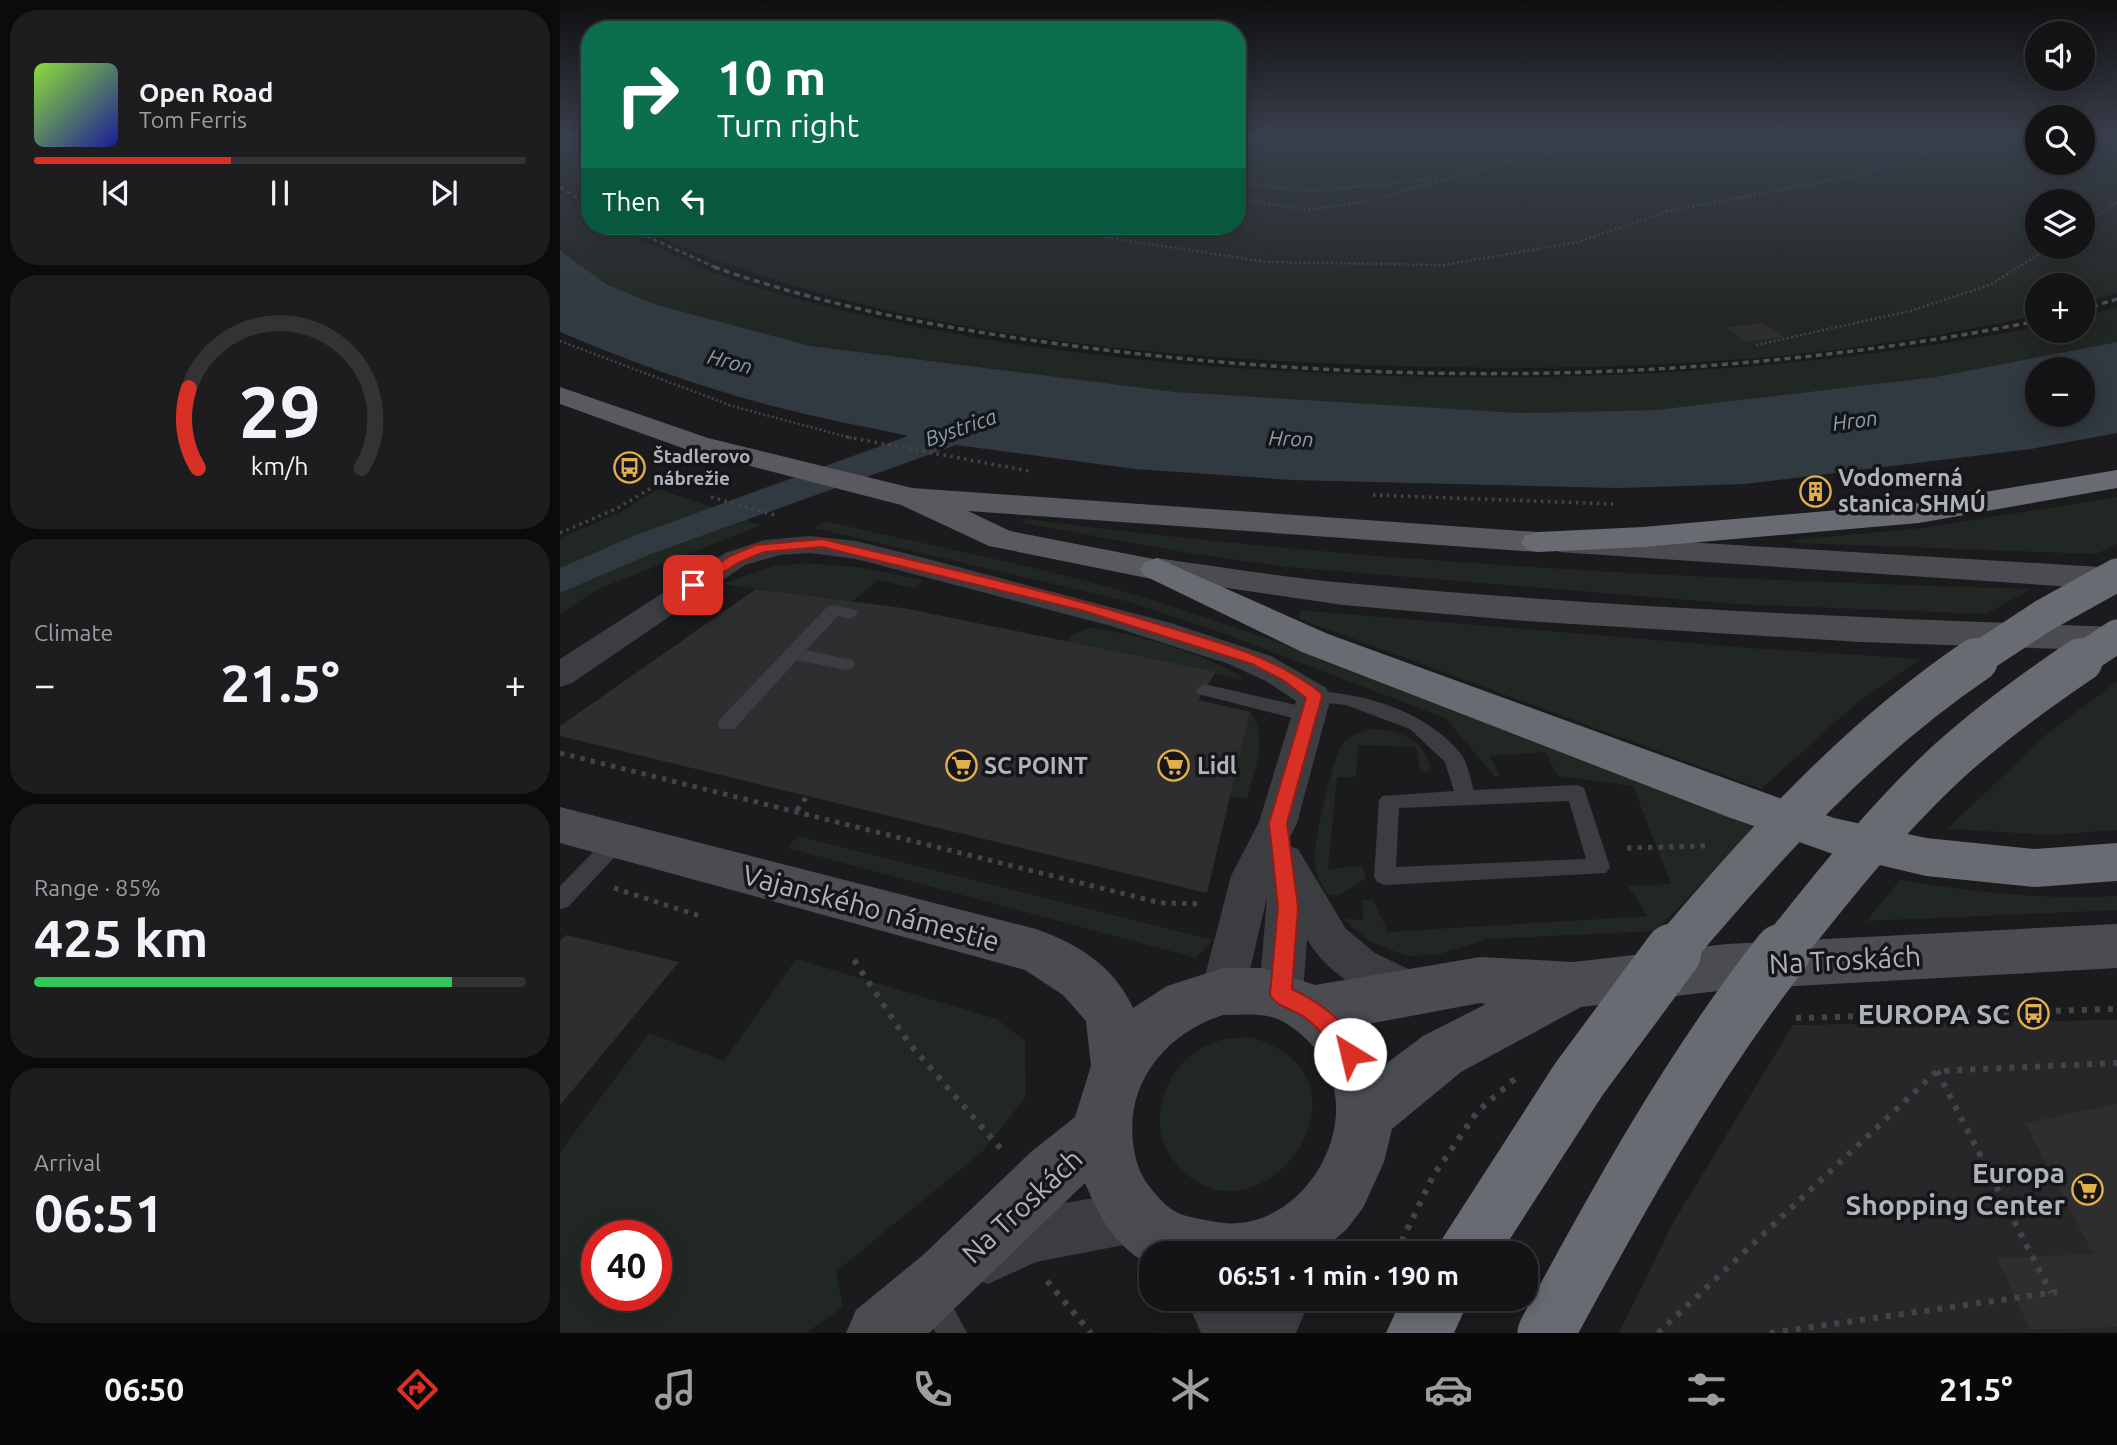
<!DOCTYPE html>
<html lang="en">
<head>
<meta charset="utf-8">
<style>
  :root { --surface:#141416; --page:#1d1d1f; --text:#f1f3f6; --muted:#9d9ea1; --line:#333335; --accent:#d93025 }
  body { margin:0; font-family:Ubuntu,sans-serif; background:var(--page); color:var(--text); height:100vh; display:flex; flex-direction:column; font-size:26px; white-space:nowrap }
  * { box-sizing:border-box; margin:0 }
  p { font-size:23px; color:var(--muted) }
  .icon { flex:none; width:38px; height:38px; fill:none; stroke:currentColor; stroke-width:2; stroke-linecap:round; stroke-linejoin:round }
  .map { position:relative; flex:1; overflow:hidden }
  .sheet { display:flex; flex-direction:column; gap:10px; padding:10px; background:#0b0b0c; width:560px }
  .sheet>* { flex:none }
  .guide { position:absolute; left:21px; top:21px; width:665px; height:214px; border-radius:28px; box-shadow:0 4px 18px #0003,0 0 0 2px var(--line); background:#0b6e4f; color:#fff; overflow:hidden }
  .buttons { position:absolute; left:1465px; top:21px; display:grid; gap:14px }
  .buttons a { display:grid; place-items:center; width:70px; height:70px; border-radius:50%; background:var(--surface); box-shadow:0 4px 18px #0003,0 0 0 2px var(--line); font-size:35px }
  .speed { position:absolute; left:21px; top:1220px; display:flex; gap:14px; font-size:35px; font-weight:700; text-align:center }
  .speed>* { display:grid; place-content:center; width:91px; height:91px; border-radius:50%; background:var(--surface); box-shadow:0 4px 18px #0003,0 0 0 2px var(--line); line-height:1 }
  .speed .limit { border:10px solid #d22; background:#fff; color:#111 }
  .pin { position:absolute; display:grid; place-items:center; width:60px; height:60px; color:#fff; margin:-30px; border-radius:14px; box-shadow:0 4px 10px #0006 }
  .me { position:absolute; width:77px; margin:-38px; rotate:324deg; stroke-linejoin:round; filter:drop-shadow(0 0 5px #0008) }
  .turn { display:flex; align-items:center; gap:24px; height:147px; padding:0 21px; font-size:32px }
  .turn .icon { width:91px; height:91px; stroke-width:2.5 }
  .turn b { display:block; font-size:49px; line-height:60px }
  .then { display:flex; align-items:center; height:66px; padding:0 21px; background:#0003; gap:14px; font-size:26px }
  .big { font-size:52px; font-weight:700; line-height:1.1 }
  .sheet .card { flex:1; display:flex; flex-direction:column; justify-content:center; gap:10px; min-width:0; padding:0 24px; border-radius:28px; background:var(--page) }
  .sheet .dial { align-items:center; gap:0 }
  .dial svg { height:182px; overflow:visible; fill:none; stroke:var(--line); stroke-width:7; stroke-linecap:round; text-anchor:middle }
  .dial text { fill:var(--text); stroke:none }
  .song { display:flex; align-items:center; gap:21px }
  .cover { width:84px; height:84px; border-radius:10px; background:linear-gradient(135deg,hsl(90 70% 55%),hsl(240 70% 35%)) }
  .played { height:7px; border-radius:4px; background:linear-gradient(90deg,var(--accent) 40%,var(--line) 40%) }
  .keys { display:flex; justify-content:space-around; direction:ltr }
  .heat { display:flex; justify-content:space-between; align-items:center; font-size:38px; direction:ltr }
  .charge { height:10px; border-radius:5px; background:linear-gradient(90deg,#34c759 85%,var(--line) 0) }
  .trip { position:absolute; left:579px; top:1241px; width:399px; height:70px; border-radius:28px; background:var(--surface); box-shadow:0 4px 18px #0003,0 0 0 2px var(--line); font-weight:700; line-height:70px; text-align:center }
  .menu { display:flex; height:112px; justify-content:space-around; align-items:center; background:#080809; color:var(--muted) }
  .menu .icon { width:49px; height:49px }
  .menu .active { color:var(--accent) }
  .menu b { font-size:32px; color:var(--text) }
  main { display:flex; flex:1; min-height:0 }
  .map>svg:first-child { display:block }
  .built { fill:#27272a }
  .green { fill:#212722; fill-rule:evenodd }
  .water { fill:#313a40; fill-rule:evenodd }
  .building { fill:#2e2e30 }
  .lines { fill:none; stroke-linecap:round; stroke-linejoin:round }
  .path-far3 { stroke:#424448; stroke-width:2.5; stroke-dasharray:2 2.5; stroke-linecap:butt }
  .path-far2 { stroke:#424448; stroke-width:3.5; stroke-dasharray:2.5 4.5; stroke-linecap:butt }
  .path-far1 { stroke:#424448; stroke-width:5; stroke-dasharray:4.5 6; stroke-linecap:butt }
  .path { stroke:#424448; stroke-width:6; stroke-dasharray:5 8; stroke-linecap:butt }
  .lane { fill:#3c3d41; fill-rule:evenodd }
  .street { fill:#3c3d41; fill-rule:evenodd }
  .secondary { fill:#4a4c51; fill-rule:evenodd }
  .primary { fill:#585a60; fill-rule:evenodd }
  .highway { fill:#686b72; fill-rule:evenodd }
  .rail-far1 { stroke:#4f5156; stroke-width:2.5; stroke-dasharray:4.5 3.5; stroke-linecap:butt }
  .rail { stroke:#4f5156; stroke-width:3.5; stroke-dasharray:6 4.5; stroke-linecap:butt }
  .highway-bridge-far2 { stroke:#686b72; stroke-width:33 }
  .highway-bridge-far1 { stroke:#686b72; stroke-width:44 }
  .highway-bridge { stroke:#686b72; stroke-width:57 }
  .route { fill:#d93025; stroke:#8d1f18; stroke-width:2 }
  .labels { text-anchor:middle; stroke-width:7; stroke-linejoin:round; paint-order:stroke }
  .far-poi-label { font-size:19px; font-weight:bold; fill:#aeb2bb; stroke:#161618; text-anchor:start }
  .far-water-label { font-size:21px; font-style:italic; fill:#899fb2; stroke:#161618 }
  .poi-label { font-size:23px; font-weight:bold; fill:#aeb2bb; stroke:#161618; text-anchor:start }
  .near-street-label { font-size:28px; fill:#aeb2bb; stroke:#161618 }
  .near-poi-label { font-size:28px; font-weight:bold; fill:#aeb2bb; stroke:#161618; text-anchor:end }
</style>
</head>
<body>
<main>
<section class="sheet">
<div class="card">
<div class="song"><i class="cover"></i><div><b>Open Road</b><p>Tom Ferris</p></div></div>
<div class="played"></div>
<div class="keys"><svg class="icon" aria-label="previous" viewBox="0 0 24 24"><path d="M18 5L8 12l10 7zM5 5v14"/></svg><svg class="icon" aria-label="pause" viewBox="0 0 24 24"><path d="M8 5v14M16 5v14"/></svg><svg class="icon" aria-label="next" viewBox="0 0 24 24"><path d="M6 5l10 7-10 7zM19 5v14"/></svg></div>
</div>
<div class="card dial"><svg viewBox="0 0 100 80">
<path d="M14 69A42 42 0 1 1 86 69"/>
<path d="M14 69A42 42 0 0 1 10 34" stroke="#d93025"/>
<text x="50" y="56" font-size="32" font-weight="700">29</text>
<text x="50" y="72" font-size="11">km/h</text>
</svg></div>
<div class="card"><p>Climate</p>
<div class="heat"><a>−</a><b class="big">21.5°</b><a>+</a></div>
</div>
<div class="card"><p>Range · 85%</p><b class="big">425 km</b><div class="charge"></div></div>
<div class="card"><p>Arrival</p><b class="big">06:51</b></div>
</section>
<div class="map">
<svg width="1557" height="1333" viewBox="0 0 1557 1333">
  <rect width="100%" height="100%" fill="#1b1b1d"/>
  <!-- built -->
  <path class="built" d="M1557 1020V1333H1059L1113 1223 1233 1025Z"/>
  <!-- green -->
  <g class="green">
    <path d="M0 137H30V198L0 180Z"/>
    <path d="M677 137H1477V163H1522L1523 137H1557V293L1523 303 1522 285H1477V315C1259 365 1031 373 808 365 561 356 301 330 74 226H677ZM1477 201H1522V247H1477Z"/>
    <path d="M0 194 30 213V226C67 226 109 256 146 270 226 300 312 318 396 334 518 356 640 367 763 373 1003 385 1241 372 1477 327V331H1522L1523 316 1557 308V342L1375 377 1095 410 960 413 616 392 251 346 94 304 46 284 0 249Z"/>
    <path d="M98 489 152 507 73 536 0 568V538L61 512Z"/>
    <path d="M1557 497V544L1536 554 1239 543 1232 540 1363 528Z"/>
    <path d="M466 519C799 563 1136 579 1471 589L1426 614 1177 604 727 567 634 554 462 523Z"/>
    <path d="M186 520 202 525 38 589 0 614V593L91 554Z"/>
    <path d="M264 521C366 545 471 564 572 594 784 659 989 747 1195 827L1096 931 927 939 876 955 846 956 809 941 783 919 803 920 802 900H813L828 932 1088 916 1068 886 1111 884 1073 786 998 776 985 752 930 756 940 776 935 777 885 718 660 632 566 601 255 528Z"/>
    <path d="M247 563 305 568 363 580 355 589 318 580 292 602 163 584 214 566Z"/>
    <path d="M740 610 1189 648 1361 659 1297 703 1201 789 753 624 739 618Z"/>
    <path d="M530 628C560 629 664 659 684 680L506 642 512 634Z"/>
    <path d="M1557 681V830L1491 835 1387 829 1486 735Z"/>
    <path d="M690 712C710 739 694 769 687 799L670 796Z"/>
    <path d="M812 729C841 730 866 740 871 771L861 772 856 747 798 745 796 777H777L768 869 802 866 806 878 777 896 767 894C761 883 755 873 754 859 754 841 773 756 783 743 791 734 800 732 812 729Z"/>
    <path d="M237 836 653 940 636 958 228 848Z"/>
    <path d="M1340 880C1413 892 1484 900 1557 896V910L1306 921Z"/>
    <path d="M236 959 437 1019 465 1041 466 1096 424 1150 276 1272 283 1307 246 1333H0V1152L89 1033 164 1061ZM37 1236H96V1295H37Z"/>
    <path d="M689 1037C835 1076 695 1263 614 1161 585 1124 603 1070 642 1048 657 1039 672 1038 689 1037Z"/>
  </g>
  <!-- water -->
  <path class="water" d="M0 250 46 284 94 304 251 346 616 392 960 413 1095 410 1375 377 1557 342V433L1471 449 1185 484 1058 488 732 480 575 469 396 445 91 554 0 593V568L73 536 348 436C310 427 271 421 233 411 153 392 76 364 0 332ZM1477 369H1522V415H1477Z"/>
  <!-- building -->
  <g class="building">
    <path d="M1203 323 1225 337 1185 342 1166 327Z"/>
    <path d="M1259 485 1270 496 1252 498 1240 487Z"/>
    <path d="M196 589 343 608 656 672 638 700 690 712 647 893 0 736V726Z"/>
    <path d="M6 935 119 962 0 1105V941Z"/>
    <path d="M1557 1104V1327L1470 1330 1437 1258 1533 1254 1465 1123Z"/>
  </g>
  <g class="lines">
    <!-- path-far3 -->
    <g class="path-far3">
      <path d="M677 183 754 191 877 179"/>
      <path d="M677 199 749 210 808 201 940 164 1063 137"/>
      <path d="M472 226 707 262 884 265 1018 242 1108 211 1293 176 1389 145 1402 137"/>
      <path d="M1522 226 1557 202"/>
      <path d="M0 341 172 406 295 439"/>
      <path d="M1196 345 1350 311 1430 285 1490 247"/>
    </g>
    <!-- path-far2 -->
    <g class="path-far2">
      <path d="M287 437 469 471"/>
      <path d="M813 495 1053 504"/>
      <path d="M151 497 218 516"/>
      <path d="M0 533 56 509 103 481"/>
    </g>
    <!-- path-far1 -->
    <g class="path-far1">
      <path d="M0 753 601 903 642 904"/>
      <path d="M237 810 248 795"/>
      <path d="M1067 848 1145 846"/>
      <path d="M54 888 143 917"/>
    </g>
    <!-- path -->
    <g class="path">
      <path d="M294 960 348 1042 441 1149"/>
      <path d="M1236 1018 1557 1009"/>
      <path d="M1377 1071 1491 1293"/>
      <path d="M836 1253 873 1176 917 1112 958 1076"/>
      <path d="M487 1281 531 1333"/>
      <path d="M1098 1333 1377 1071 1557 1063"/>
      <path d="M1210 1333 1497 1292"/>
    </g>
    <!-- lane -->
    <g class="lane">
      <path d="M274 605 296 610 298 614 290 619 278 616 246 650 292 660 295 664 292 668 286 670 237 660 174 729H160L158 724 160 719 268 606Z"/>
      <path d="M644 684 749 708 756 710 758 715 756 720 749 722 638 694 635 690Z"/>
      <path d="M754 691C807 694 866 711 901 754 908 763 910 779 914 790L1017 785 1024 788 1050 867 1046 873 825 885 817 882 814 876 819 801 822 796 894 791 885 762 850 729 786 705 748 701 745 697ZM1009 801 1026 859 836 867 839 808Z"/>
      <path d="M57 833 64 835 67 841 64 847 8 907 0 909V886L50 835Z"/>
      <path d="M374 1285 384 1290 407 1333H376L359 1300 364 1290Z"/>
    </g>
    <!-- street -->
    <g class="street">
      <path d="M250 536 296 541 372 560 611 623 711 656 766 688 771 697 737 823 726 845 738 849 786 929 815 953 869 979 875 993 869 1007 853 1013C813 998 769 978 747 939L743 995 737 1009 721 1015 705 1009 699 995 707 897 685 991 679 1005 663 1011 647 1005 641 991 671 876 699 822 736 701 706 681 669 664 551 626 296 559 250 553 220 555 185 565 12 683 0 687V659L165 553 205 540Z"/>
      <path d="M574 1191 593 1198 600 1217 593 1236 574 1243 476 1262 428 1284 409 1276 401 1257 409 1238 471 1209Z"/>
      <path d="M626 1298H683L688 1309 694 1298H751L736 1333H641Z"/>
    </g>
    <!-- secondary -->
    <g class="secondary">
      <path d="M1011 535 1557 568V590L999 552 994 545 999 538Z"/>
      <path d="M597 558C660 567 723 577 786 583 1042 607 1300 618 1557 627V651L1301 642 965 621 783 605 585 576 580 569 585 562Z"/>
      <path d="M0 807 476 929C518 944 554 966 573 1008L607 986 663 968H703L755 985 920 957 1014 962 1167 944 1557 924V968L1167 990 1021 1007 901 1072 832 1129 824 1162 803 1208 786 1230 759 1253H592V1266C555 1247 541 1220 525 1183L369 1333H286L296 1310 363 1255 471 1152 515 1117 531 1066 526 1021 503 995 465 970 0 843ZM920 1003 926 1004 863 1036 823 1066 803 1025ZM663 1015C680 1015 699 1013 715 1018 728 1023 741 1033 750 1043 817 1113 744 1238 656 1222 621 1215 613 1217 589 1186 579 1173 575 1159 573 1142 566 1081 607 1033 663 1015Z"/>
    </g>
    <!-- primary -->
    <path class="primary" d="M0 387 148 438 352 488 978 532 990 535 995 542 990 549 978 552 408 511 450 531 609 562 614 569 609 576 597 580 429 546 341 505 128 450 0 404Z"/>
    <!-- highway -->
    <g class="highway">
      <path d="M1557 470V488L1359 523 1083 547 978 552 966 549 961 542 966 535 978 532 1083 527 1359 503Z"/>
      <path d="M597 558 768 634 1274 818 1366 838 1475 849 1557 843V881L1475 887 1366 876 1273 854 1168 817 742 652 585 576 580 569 585 562Z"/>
      <path d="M842 1298H910L894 1333H826Z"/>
    </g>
    <!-- rail-far1 -->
    <g class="rail-far1">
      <path d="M0 187 30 206"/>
      <path d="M64 226 159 269"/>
    </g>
    <!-- rail -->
    <g class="rail">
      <path d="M154 267C270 308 392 330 514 346 832 388 1163 384 1477 321"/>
      <path d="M1522 310 1557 299"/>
    </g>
    <!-- highway-bridge-far2 -->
    <g class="highway-bridge-far2">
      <path d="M1413 662 1483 616 1557 575"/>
      <path d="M1518 662 1557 636"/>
    </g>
    <!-- highway-bridge-far1 -->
    <g class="highway-bridge-far1">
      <path d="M1112 953C1202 846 1299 739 1416 660"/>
      <path d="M1220 953C1273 886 1327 818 1389 761 1430 724 1475 691 1521 660"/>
    </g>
    <!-- highway-bridge -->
    <g class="highway-bridge">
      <path d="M907 1253 1019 1079 1113 952"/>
      <path d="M986 1333C1057 1202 1130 1069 1222 952"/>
    </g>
  </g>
  <!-- sky -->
  <linearGradient id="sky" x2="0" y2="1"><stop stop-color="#0f0f10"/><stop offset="0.42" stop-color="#393f4c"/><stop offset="1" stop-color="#393f4c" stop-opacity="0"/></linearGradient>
  <rect width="1557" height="324" fill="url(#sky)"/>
  <!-- route -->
  <path class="route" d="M262 539C376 566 492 591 604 626 660 643 713 656 760 692L762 696 727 823 738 907 732 989C763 1004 787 1022 801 1054L798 1062 790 1065 782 1062C773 1045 762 1031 747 1019 735 1009 717 1008 710 995L718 907 709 823 746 698 723 680 692 664 521 610 262 547 204 552 180 562 138 588H128L126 585 170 556 196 545Z"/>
  <!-- icons -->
  <defs>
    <symbol id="bus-ring" viewBox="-11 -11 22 22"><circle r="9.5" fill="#161618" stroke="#e2af4d" stroke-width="1.5"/><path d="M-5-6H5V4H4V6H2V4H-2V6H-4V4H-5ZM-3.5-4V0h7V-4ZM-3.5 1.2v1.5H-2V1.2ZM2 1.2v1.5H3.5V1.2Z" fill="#e2af4d"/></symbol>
    <symbol id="building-ring" viewBox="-11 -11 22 22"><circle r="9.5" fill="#161618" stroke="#e2af4d" stroke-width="1.5"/><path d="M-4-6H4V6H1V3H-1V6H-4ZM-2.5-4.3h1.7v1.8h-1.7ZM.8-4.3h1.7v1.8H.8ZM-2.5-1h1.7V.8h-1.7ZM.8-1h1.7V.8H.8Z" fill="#e2af4d"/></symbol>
    <symbol id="supermarket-ring" viewBox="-11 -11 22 22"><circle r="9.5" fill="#161618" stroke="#e2af4d" stroke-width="1.5"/><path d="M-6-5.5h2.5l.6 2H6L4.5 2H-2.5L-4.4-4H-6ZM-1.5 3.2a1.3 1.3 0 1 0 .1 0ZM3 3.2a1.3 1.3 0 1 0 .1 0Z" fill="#e2af4d"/></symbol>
  </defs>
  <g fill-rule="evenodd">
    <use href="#bus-ring" x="52" y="450" width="35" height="35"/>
    <use href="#building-ring" x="1238" y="474" width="35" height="35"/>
    <use href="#supermarket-ring" x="384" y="748" width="35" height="35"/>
    <use href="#supermarket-ring" x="596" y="748" width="35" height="35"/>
    <use href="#bus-ring" x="1456" y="996" width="35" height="35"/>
    <use href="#supermarket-ring" x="1510" y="1172" width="35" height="35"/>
  </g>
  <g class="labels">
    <!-- far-poi labels -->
    <g class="far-poi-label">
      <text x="93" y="463">Štadlerovo<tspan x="93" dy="22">nábrežie</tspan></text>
    </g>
    <!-- far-water labels -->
    <g class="far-water-label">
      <text transform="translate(170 362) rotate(15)" y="7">Hron</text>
      <text transform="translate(1295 421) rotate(-8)" y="7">Hron</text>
      <text transform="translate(401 428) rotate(-19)" y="7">Bystrica</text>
      <text transform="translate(731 439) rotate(2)" y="7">Hron</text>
    </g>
    <!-- poi labels -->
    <g class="poi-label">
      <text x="1278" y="486">Vodomerná<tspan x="1278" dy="26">stanica SHMÚ</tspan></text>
      <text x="424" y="774">SC POINT</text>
      <text x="637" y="774">Lidl</text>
    </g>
    <!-- near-street labels -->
    <g class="near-street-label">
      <text transform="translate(311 908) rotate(15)" y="10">Vajanského námestie</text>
      <text transform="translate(1285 960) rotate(-3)" y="10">Na Troskách</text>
      <text transform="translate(462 1206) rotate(-43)" y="10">Na Troskách</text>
    </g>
    <!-- near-poi labels -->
    <g class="near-poi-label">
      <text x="1450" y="1024">EUROPA SC</text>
      <text x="1505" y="1183">Europa<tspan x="1505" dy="32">Shopping Center</tspan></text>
    </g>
  </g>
</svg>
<div class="buttons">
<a><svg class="icon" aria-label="sound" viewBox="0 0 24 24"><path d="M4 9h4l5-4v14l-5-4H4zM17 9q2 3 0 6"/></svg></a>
<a><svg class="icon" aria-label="search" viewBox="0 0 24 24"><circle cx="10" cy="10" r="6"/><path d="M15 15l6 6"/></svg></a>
<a><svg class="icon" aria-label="layers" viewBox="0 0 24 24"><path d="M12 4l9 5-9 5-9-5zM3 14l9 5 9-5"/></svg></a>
<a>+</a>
<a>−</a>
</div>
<div class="speed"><div class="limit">40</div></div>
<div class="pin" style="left:133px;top:585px;background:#d93025"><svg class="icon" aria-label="arrive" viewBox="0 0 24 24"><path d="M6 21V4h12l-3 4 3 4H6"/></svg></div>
<svg class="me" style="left:790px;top:1054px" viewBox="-20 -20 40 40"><circle r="19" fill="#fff"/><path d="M0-13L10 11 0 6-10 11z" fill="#d93025"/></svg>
<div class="trip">06:51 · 1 min · 190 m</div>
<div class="guide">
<div class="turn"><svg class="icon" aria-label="right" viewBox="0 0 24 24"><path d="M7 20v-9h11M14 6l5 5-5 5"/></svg><div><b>10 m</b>Turn right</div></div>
<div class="then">Then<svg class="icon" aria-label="left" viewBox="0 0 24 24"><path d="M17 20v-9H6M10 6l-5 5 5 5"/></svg></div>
</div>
</div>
</main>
<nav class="menu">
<b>06:50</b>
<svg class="icon active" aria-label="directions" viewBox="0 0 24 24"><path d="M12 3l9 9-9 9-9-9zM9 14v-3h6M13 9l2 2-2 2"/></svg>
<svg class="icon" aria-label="music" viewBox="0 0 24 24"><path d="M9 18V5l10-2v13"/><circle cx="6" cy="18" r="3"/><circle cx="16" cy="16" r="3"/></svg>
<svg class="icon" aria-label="phone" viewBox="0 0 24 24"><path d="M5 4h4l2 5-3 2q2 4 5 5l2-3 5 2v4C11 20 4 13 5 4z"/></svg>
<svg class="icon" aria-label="climate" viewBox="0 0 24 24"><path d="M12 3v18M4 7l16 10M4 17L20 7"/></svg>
<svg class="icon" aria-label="car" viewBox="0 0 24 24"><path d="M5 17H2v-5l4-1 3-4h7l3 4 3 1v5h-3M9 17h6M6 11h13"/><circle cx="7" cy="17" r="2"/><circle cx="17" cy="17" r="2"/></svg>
<svg class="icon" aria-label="filters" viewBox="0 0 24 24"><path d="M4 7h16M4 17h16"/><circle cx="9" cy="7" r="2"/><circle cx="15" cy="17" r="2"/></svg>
<b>21.5°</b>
</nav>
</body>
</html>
